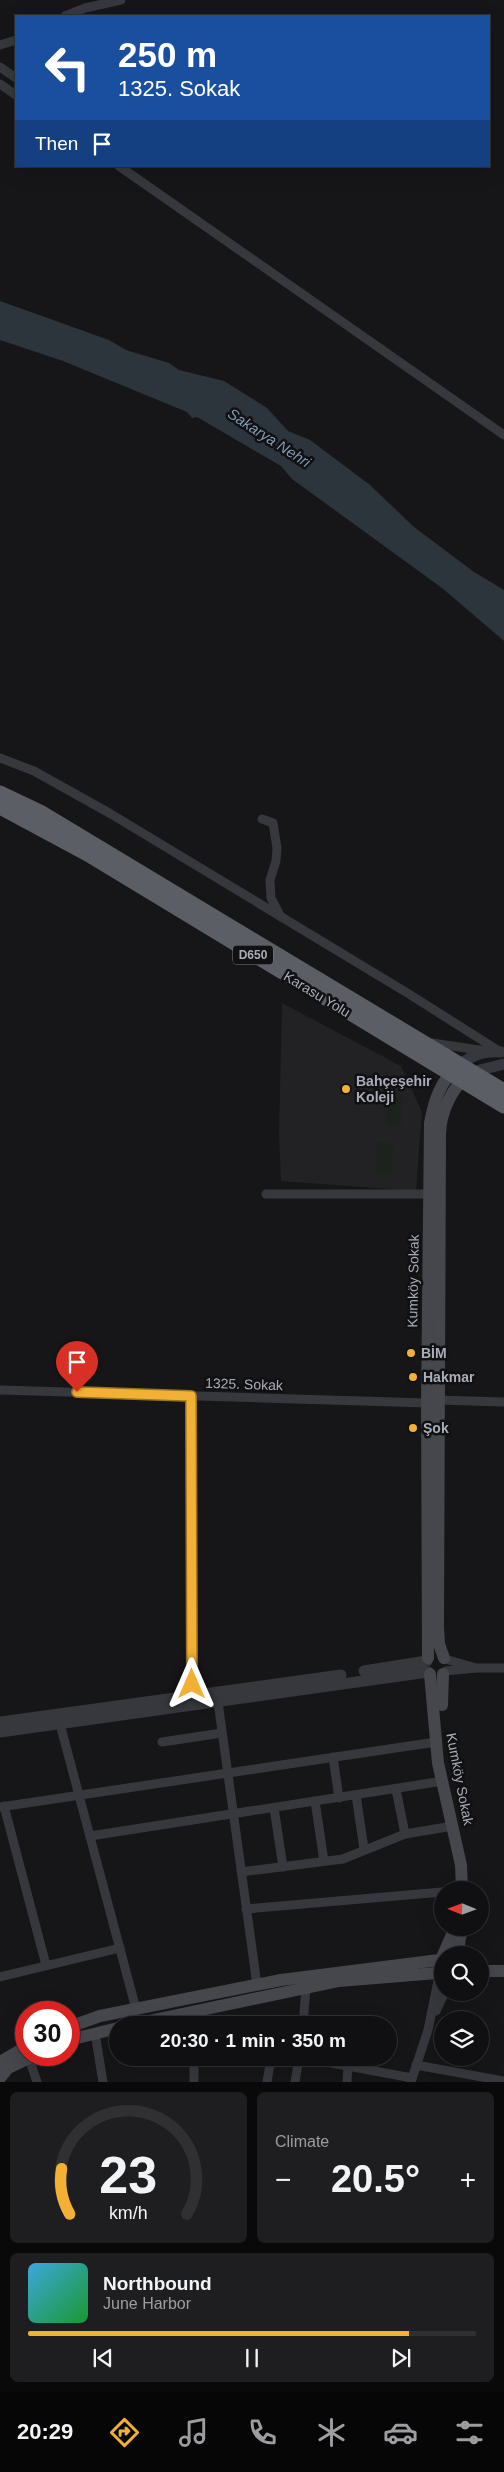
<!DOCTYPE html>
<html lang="en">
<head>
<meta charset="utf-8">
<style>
  :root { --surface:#101012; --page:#1e1e20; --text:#f1f3f6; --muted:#9c9d9f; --line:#303032; --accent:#f2b134 }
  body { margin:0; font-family:Helvetica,sans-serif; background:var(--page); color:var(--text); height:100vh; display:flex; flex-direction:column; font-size:19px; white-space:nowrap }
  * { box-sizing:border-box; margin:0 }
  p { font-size:16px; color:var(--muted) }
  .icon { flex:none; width:28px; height:28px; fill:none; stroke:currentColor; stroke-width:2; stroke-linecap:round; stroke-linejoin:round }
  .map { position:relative; height:2082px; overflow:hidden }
  .drawer { display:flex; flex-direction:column; gap:10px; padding:10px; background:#09090a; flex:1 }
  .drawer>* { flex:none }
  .guide { position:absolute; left:15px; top:15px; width:475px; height:152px; border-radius:0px; box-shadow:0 5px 20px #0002,0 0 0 1px var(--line); background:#1a4fa0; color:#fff; overflow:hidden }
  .needle { width:32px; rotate:271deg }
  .fabs { position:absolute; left:434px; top:1881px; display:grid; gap:10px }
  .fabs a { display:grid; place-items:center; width:55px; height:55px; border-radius:50%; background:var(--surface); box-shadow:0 5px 20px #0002,0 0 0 1px var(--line); font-size:25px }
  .speed { position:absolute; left:15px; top:2001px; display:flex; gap:10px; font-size:25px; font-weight:700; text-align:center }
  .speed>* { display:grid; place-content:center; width:65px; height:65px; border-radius:50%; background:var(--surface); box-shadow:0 5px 20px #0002,0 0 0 1px var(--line); line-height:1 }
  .speed .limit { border:8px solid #d22; background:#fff; color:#111 }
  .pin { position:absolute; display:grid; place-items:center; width:42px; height:42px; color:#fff; margin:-51px -21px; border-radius:50% 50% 50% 0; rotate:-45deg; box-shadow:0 0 5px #0007 }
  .pin .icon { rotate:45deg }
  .me { position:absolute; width:55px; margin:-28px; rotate:0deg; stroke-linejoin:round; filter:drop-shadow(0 0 4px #0008) }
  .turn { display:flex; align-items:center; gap:18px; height:105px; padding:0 20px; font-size:22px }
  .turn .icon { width:65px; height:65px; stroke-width:2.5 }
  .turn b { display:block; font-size:35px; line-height:42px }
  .then { display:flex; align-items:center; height:48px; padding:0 20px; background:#0003; gap:10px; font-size:19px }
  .big { font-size:38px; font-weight:700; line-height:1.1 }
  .drawer .widget { flex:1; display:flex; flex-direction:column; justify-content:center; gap:8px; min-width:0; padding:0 18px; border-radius:8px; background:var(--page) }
  .drawer .dial { align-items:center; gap:0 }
  .dial svg { height:130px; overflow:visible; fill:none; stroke:var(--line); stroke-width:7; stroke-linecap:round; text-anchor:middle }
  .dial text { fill:var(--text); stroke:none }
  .song { display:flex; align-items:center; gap:15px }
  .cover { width:60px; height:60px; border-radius:8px; background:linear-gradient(135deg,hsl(200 70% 55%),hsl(130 70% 35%)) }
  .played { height:5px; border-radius:2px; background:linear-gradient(90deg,var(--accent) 85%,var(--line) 85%) }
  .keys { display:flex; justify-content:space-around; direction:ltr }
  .heat { display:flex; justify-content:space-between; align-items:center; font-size:28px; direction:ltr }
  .drawer .tiles { flex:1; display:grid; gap:10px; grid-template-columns:1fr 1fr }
  .widget:last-child { grid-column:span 2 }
  .trip { position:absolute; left:109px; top:2016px; width:288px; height:50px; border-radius:25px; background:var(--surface); box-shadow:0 5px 20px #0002,0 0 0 1px var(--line); font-weight:700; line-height:50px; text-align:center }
  .tab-bar { display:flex; height:80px; justify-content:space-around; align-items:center; background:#060607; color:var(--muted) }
  .tab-bar .icon { width:35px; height:35px }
  .tab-bar .current { color:var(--accent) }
  .tab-bar b { font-size:22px; color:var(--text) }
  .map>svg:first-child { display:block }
  .built { fill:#222225 }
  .green { fill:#1c231d }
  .water { fill:#2c353c }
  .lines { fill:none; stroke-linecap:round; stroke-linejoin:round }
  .minor { stroke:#37383d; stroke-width:9 }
  .tertiary { stroke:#37383d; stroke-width:11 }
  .secondary { stroke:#45474d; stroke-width:12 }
  .trunk { stroke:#5b5e65; stroke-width:15 }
  .route-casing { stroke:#9d7322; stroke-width:12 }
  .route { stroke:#f2b134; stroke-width:9 }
  .poi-dot { fill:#f2b134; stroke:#111113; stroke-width:2 }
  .labels { text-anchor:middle; stroke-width:5; stroke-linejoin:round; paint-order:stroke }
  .shield { fill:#111113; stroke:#7b7e86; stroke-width:1 }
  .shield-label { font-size:12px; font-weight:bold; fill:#a8adb8 }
  .street-label { font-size:14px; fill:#a8adb8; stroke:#111113 }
  .poi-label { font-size:14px; font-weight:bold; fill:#a8adb8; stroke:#111113; text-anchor:start }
  .water-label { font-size:15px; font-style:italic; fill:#7f9bb3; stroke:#111113 }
</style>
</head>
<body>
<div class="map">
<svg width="504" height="2082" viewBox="0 0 504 2082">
  <rect width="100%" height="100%" fill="#161618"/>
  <!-- built -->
  <path class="built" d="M282 1003 401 1066 422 1112 416 1191 281 1181 279 1136Z"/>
  <!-- green -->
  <g class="green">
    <path d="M387 1095H402L401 1125H386Z"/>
    <path d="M377 1142 393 1143 392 1173 376 1172Z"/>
  </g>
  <!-- water -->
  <path class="water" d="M0 301 109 340 126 350 169 363 179 370 224 381 267 408 288 431 310 440 370 485 414 527 474 572 504 590V641L442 588 292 479 281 466 197 417 192 418 187 412 63 361 0 340Z"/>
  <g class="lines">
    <!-- minor -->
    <g class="minor">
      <path d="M65 16 85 8 121 0"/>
      <path d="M0 45 16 40"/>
      <path d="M0 67 16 78"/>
      <path d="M0 84 16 95"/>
      <path d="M119 166 504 435"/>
      <path d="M0 758 34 771 111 814 409 994 499 1051"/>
      <path d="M262 819 273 823 277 848 276 861 270 880 271 898 281 917"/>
      <path d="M432 1043 486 1051"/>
      <path d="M266 1194H433"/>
      <path d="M0 1390 427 1403"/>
      <path d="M191 1396 192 1697"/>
      <path d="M438 1400 504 1402"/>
      <path d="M445 1659 476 1668 446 1671"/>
      <path d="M476 1668H504"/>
      <path d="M218 1702 257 1985"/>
      <path d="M60 1724 136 2009"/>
      <path d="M162 1742 222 1733"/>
      <path d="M333 1757 339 1798"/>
      <path d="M396 1789 405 1834"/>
      <path d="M356 1795 364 1849"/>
      <path d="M315 1801 324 1861"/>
      <path d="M4 1806 46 1965"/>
      <path d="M0 1807 436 1742"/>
      <path d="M274 1808 283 1867"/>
      <path d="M90 1836 443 1781"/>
      <path d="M241 1872 343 1859 405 1834 453 1826"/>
      <path d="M246 1909 442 1892"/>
      <path d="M0 1977 120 1948"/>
      <path d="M436 2011 445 1992"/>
      <path d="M195 2025V2010"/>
      <path d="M303 2025 306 1988"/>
      <path d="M95 2033 103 2082"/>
      <path d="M29 2058 37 2082"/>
      <path d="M304 2058 412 2078"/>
      <path d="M416 2065 504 2081"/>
      <path d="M194 2082V2058"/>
      <path d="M267 2082 271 2058"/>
      <path d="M295 2082 299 2058"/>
      <path d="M347 2082 348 2065"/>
      <path d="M411 2082 428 2030 439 1976"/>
    </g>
    <!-- tertiary -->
    <g class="tertiary">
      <path d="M461 1064C474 1054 484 1051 501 1052"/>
      <path d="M472 1072 504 1064"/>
      <path d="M364 1671 427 1661"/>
      <path d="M0 1722 341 1675"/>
      <path d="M0 1732 428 1672"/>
    </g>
    <!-- secondary -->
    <g class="secondary">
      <path d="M428 1658 427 1403 430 1123C434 1101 440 1082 457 1067"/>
      <path d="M444 1658 439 1644 438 1626 440 1133C441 1112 451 1089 468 1075"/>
      <path d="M430 1674 438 1763 461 1865 462 1890"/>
      <path d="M442 1705 443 1674"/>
      <path d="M443 1955 455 1928"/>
      <path d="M457 1955 462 1928"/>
      <path d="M480 1971H504"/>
      <path d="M130 2025 339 1981 437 1973"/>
      <path d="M69 2027 100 2016 281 1980 439 1960"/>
      <path d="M69 2040 118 2028"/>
      <path d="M0 2062 26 2047"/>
      <path d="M0 2078 8 2068 35 2055"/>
    </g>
    <!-- trunk -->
    <g class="trunk">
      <path d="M0 793 40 812 504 1091"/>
      <path d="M0 807 91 856 504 1106"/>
    </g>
  </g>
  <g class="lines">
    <defs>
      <path id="route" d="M77 1392 191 1396 192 1684"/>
    </defs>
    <!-- route casing -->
    <use href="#route" class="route-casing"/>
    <!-- route -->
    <use href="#route" class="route"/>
  </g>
  <!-- markers -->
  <g class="poi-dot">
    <circle cx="346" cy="1089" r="5"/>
    <circle cx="411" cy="1353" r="5"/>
    <circle cx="413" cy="1377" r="5"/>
    <circle cx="413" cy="1428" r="5"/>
  </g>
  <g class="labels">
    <!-- shield labels -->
    <rect class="shield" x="233" y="945.5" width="40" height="19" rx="4"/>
    <g class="shield-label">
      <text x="253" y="959">D650</text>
    </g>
    <!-- street labels -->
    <g class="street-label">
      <text transform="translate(317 994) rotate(31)" y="5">Karasu Yolu</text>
      <text transform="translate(413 1281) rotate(-89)" y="5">Kumköy Sokak</text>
      <text transform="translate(244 1384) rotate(2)" y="5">1325. Sokak</text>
      <text transform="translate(460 1779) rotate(79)" y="5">Kumköy Sokak</text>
    </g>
    <!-- poi labels -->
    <g class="poi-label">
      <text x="356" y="1086">Bahçeşehir<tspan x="356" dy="16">Koleji</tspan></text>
      <text x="421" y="1358">BİM</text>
      <text x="423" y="1382">Hakmar</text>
      <text x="423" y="1433">Şok</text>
    </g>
    <!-- water labels -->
    <g class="water-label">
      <text transform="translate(269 438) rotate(33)" y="5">Sakarya Nehri</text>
    </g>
  </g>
</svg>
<div class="fabs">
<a><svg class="needle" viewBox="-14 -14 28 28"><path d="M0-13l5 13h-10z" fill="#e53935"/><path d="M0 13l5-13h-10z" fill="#9c9d9f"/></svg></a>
<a><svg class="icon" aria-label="search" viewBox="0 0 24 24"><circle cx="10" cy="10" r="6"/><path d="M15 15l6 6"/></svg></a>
<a><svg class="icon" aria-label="layers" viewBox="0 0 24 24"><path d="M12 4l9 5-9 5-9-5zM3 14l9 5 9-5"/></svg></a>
</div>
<div class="speed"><div class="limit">30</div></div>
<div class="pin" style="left:77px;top:1392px;background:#d93025"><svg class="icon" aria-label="arrive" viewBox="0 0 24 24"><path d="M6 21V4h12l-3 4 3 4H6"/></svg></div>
<svg class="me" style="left:192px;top:1684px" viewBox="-20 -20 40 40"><path d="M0-17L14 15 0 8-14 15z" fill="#f2b134" stroke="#fff" stroke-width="4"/></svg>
<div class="trip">20:30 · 1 min · 350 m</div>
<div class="guide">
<div class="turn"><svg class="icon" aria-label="left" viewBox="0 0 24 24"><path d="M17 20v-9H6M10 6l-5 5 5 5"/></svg><div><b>250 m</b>1325. Sokak</div></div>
<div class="then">Then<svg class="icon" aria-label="arrive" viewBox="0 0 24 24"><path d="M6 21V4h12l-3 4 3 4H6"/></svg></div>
</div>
</div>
<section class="drawer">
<div class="tiles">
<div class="widget dial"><svg viewBox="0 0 100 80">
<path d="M14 69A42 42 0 1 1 86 69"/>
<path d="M14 69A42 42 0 0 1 9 41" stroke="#f2b134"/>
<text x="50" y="56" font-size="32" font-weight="700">23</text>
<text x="50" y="72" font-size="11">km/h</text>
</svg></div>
<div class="widget"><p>Climate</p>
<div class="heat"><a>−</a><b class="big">20.5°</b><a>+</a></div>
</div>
<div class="widget">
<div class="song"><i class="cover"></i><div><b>Northbound</b><p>June Harbor</p></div></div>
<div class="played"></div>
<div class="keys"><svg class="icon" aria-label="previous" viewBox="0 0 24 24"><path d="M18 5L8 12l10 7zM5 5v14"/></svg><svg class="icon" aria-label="pause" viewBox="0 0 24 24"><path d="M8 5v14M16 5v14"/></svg><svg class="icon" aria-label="next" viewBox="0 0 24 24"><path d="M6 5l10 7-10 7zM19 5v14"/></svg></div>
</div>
</div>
</section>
<nav class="tab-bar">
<b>20:29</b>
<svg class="icon current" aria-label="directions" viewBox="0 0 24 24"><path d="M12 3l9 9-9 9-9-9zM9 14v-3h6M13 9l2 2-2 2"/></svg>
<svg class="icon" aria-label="music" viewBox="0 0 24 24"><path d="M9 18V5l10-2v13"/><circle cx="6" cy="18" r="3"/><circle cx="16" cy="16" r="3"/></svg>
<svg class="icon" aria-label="phone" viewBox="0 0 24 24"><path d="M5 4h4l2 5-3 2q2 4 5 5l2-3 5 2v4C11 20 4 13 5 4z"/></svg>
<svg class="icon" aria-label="climate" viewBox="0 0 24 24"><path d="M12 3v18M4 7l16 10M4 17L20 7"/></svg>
<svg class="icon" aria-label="car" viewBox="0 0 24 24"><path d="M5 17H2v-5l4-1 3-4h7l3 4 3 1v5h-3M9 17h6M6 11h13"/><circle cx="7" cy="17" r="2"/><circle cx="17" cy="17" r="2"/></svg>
<svg class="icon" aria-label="filters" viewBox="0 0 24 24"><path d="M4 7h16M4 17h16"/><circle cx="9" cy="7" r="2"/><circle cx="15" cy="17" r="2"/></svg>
</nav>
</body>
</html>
